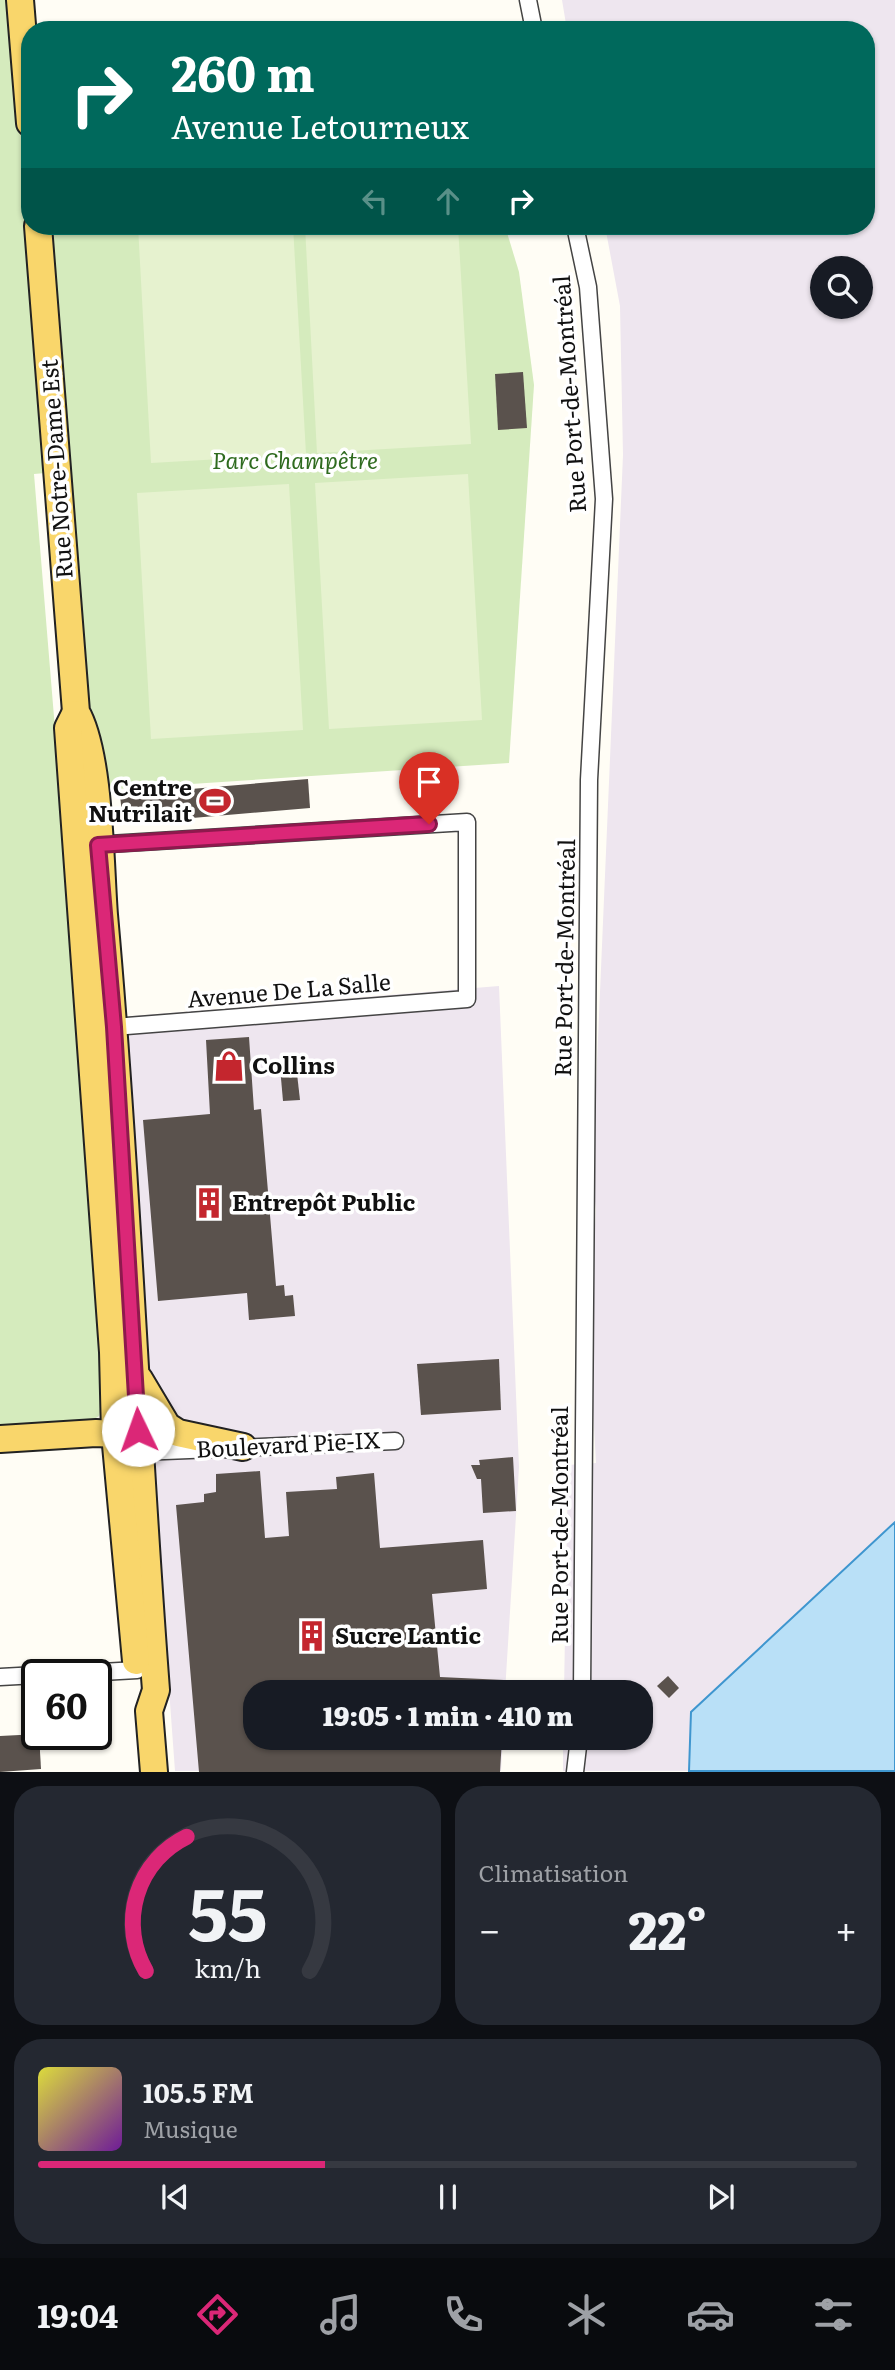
<!DOCTYPE html>
<html lang="fr">
<head>
<meta charset="utf-8">
<style>
  :root { --surface:#171b24; --page:#242831; --text:#f1f3f6; --muted:#9ea1a6; --line:#363941; --accent:#db2777 }
  body { margin:0; font-family:Literata,serif; background:var(--page); color:var(--text); height:100vh; display:flex; flex-direction:column; font-size:26px; white-space:nowrap }
  * { box-sizing:border-box; margin:0 }
  p { font-size:23px; color:var(--muted) }
  .icon { flex:none; width:38px; height:38px; fill:none; stroke:currentColor; stroke-width:2; stroke-linecap:round; stroke-linejoin:round }
  .map { position:relative; height:1772px; overflow:hidden }
  .sheet { display:flex; flex-direction:column; gap:14px; padding:14px; background:#0d0f14; flex:1 }
  .sheet>* { flex:none }
  .hud { position:absolute; left:21px; top:21px; width:854px; height:214px; border-radius:28px; box-shadow:0 2px 5px #0004; background:#00695c; color:#fff; overflow:hidden }
  .controls { position:absolute; left:810px; top:256px; display:grid; gap:14px }
  .controls a { display:grid; place-items:center; width:63px; height:63px; border-radius:50%; background:var(--surface); box-shadow:0 2px 5px #0004; font-size:35px }
  .speed { position:absolute; left:21px; top:1659px; display:flex; gap:14px; font-size:35px; font-weight:700; text-align:center }
  .speed>* { display:grid; place-content:center; width:91px; height:91px; border-radius:50%; background:var(--surface); box-shadow:0 2px 5px #0004; line-height:1 }
  .speed .limit { border:4px solid #111; border-radius:10px; background:#fff; color:#111 }
  .pin { position:absolute; display:grid; place-items:center; width:60px; height:60px; color:#fff; margin:-72px -30px; border-radius:50% 50% 50% 0; rotate:-45deg; box-shadow:0 0 7px #0007 }
  .pin .icon { rotate:45deg }
  .me { position:absolute; width:77px; margin:-38px; rotate:357deg; stroke-linejoin:round; filter:drop-shadow(0 0 5px #0008) }
  .turn { display:flex; align-items:center; gap:24px; height:147px; padding:0 35px; font-size:32px }
  .turn .icon { width:91px; height:91px; stroke-width:2.5 }
  .turn b { display:block; font-size:49px; line-height:60px }
  .lanes { display:flex; align-items:center; height:66px; padding:0 35px; background:#0003; justify-content:center; gap:35px; direction:ltr }
  .lanes .off { opacity:.35 }
  .big { font-size:52px; font-weight:800; line-height:1.1 }
  .sheet .card { flex:1; display:flex; flex-direction:column; justify-content:center; gap:10px; min-width:0; padding:0 24px; border-radius:28px; background:var(--page) }
  .sheet .dial { align-items:center; gap:0 }
  .dial svg { height:182px; overflow:visible; fill:none; stroke:var(--line); stroke-width:7; stroke-linecap:round; text-anchor:middle }
  .dial text { fill:var(--text); stroke:none }
  .song { display:flex; align-items:center; gap:21px }
  .cover { width:84px; height:84px; border-radius:10px; background:linear-gradient(135deg,hsl(60 70% 55%),hsl(280 70% 35%)) }
  .played { height:7px; border-radius:4px; background:linear-gradient(90deg,var(--accent) 35%,var(--line) 35%) }
  .keys { display:flex; justify-content:space-around; direction:ltr }
  .heat { display:flex; justify-content:space-between; align-items:center; font-size:38px; direction:ltr }
  .sheet .tiles { flex:1; display:grid; gap:14px; grid-template-columns:1fr 1fr }
  .card:last-child { grid-column:span 2 }
  .trip { position:absolute; left:243px; top:1680px; width:410px; height:70px; border-radius:28px; background:var(--surface); box-shadow:0 2px 5px #0004; font-weight:800; line-height:70px; text-align:center }
  .menu { display:flex; height:112px; justify-content:space-around; align-items:center; background:#090b0e; color:var(--muted) }
  .menu .icon { width:49px; height:49px }
  .menu .selected { color:var(--accent) }
  .menu b { font-size:32px; color:var(--text) }
  .map>svg:first-child { display:block }
  .industrial { fill:#eee6ef; fill-rule:evenodd }
  .green { fill:#d5ebbd }
  .pitch { fill:#e6f2cf }
  .water { fill:#b9e0f7; stroke:#3f96cf; stroke-width:2 }
  .building { fill:#5a524d }
  .lines { fill:none; stroke-linecap:round; stroke-linejoin:round }
  .minor-casing { stroke:#444; stroke-width:19 }
  .primary-casing { stroke:#222; stroke-width:30 }
  .minor { stroke:#fff; stroke-width:16 }
  .primary { stroke:#f9d66b; stroke-width:26 }
  .route-casing { stroke:#8e194d; stroke-width:18 }
  .route { stroke:#db2777; stroke-width:12 }
  .labels { text-anchor:middle; stroke-width:7; stroke-linejoin:round; paint-order:stroke }
  .street-label { font-size:23px; fill:#111; stroke:#fff }
  .park-label { font-size:23px; font-style:italic; fill:#2f6b1f; stroke:#fff }
  .poi-label { font-size:23px; font-weight:bold; fill:#111; stroke:#fff; text-anchor:start }
</style>
</head>
<body>
<div class="map">
<svg width="895" height="1772" viewBox="0 0 895 1772">
  <rect width="100%" height="100%" fill="#fffdf5"/>
  <!-- industrial -->
  <g class="industrial">
    <path d="M562 0H895V1522L691 1712 689 1771H563V1738H640V1692H564L568 1465 596 1463 584 1243H594L596 1209 592 1179 623 455 620 306 605 226H866V30H567ZM822 268H861V306H822Z"/>
    <path d="M499 986 519 1467 505 1692H256V1738H503L501 1771H175L120 1017Z"/>
  </g>
  <!-- green -->
  <g class="green">
    <path d="M0 0H20L30 126V226L57 472 34 474 82 1057 103 1401 99 1416 91 1421 0 1430Z"/>
    <path d="M44 226H505L519 272 534 385 509 763 85 791Z"/>
  </g>
  <!-- pitch -->
  <g class="pitch">
    <path d="M138 226H293L306 454 151 463Z"/>
    <path d="M305 226H458L471 444 317 453Z"/>
    <path d="M468 474 482 720 329 729 315 483Z"/>
    <path d="M289 484 303 730 151 739 137 493Z"/>
  </g>
  <!-- water -->
  <path class="water" d="M895 1522V1771H689L691 1712Z"/>
  <!-- building -->
  <g class="building">
    <path d="M523 372 527 428 498 430 495 374Z"/>
    <path d="M308 779 310 808 123 824 120 795Z"/>
    <path d="M249 1037 254 1110 261 1109 276 1286 284 1285 285 1296 293 1295 295 1316 249 1320 247 1293 158 1301 143 1120 210 1114 206 1040Z"/>
    <path d="M296 1065 300 1100 283 1101 280 1067Z"/>
    <path d="M499 1359 501 1410 421 1415 417 1364Z"/>
    <path d="M513 1457 516 1511 483 1513 481 1479H477L471 1465H480L479 1460Z"/>
    <path d="M260 1471 265 1538 289 1536 286 1492 337 1489 336 1477 374 1473 380 1548 483 1540 487 1589 432 1594 440 1677 504 1680V1692H256V1738H502L500 1772H199L176 1505 204 1502V1494L216 1492V1474Z"/>
    <path d="M668 1676 679 1688 669 1698 657 1686Z"/>
    <path d="M39 1734 41 1769 0 1772V1736Z"/>
  </g>
  <g class="lines">
    <defs>
      <g id="minor">
        <path d="M528 0 534 30"/>
        <path d="M575 226 588 287 604 499 589 780 582 1692"/>
        <path d="M93 845 467 822V999L114 1027"/>
        <path d="M237 1448 395 1441"/>
        <path d="M140 1452 214 1449"/>
        <path d="M49 1675 137 1670"/>
        <path d="M0 1677 37 1675"/>
        <path d="M575 1772 579 1738"/>
      </g>
      <g id="primary">
        <path d="M20 0 30 123"/>
        <path d="M38 226 76 712C100 753 100 863 104 915 127 1172 136 1431 156 1690L149 1711 154 1772"/>
        <path d="M75 714 68 728 113 1352 115 1434 136 1661"/>
        <path d="M139 1379 167 1426 178 1433 243 1447"/>
        <path d="M0 1439 96 1433 115 1434 127 1443"/>
      </g>
    </defs>
    <!-- minor casing -->
    <use href="#minor" class="minor-casing"/>
    <!-- primary casing -->
    <use href="#primary" class="primary-casing"/>
    <!-- minor -->
    <use href="#minor" class="minor"/>
    <!-- primary -->
    <use href="#primary" class="primary"/>
  </g>
  <g class="lines">
    <defs>
      <path id="route" d="M138 1430 114 1027 98 845 429 824"/>
    </defs>
    <!-- route casing -->
    <use href="#route" class="route-casing"/>
    <!-- route -->
    <use href="#route" class="route"/>
  </g>
  <!-- icons -->
  <defs>
    <symbol id="stadium-bare" viewBox="-9 -9 18 18"><path d="M0-5a6.5 5 0 1 0 0 10a6.5 5 0 1 0 0-10ZM-3.5-1.8h7v3.6h-7Z" fill="#c4262e" stroke="#fff" stroke-width="2.5" paint-order="stroke"/></symbol>
    <symbol id="shop-bare" viewBox="-9 -9 18 18"><path d="M-5-2.5h2.3a2.7 3.5 0 0 1 5.4 0H5L5.5 6h-11ZM-1.5-2.5h3a1.5 2.3 0 0 0-3 0Z" fill="#c4262e" stroke="#fff" stroke-width="2.5" paint-order="stroke"/></symbol>
    <symbol id="building-bare" viewBox="-9 -9 18 18"><path d="M-4-6H4V6H1V3H-1V6H-4ZM-2.5-4.3h1.7v1.8h-1.7ZM.8-4.3h1.7v1.8H.8ZM-2.5-1h1.7V.8h-1.7ZM.8-1h1.7V.8H.8Z" fill="#c4262e" stroke="#fff" stroke-width="2.5" paint-order="stroke"/></symbol>
  </defs>
  <g fill-rule="evenodd">
    <use href="#stadium-bare" x="193" y="779" width="44" height="44"/>
    <use href="#shop-bare" x="207" y="1044" width="44" height="44"/>
    <use href="#building-bare" x="187" y="1181" width="44" height="44"/>
    <use href="#building-bare" x="290" y="1614" width="44" height="44"/>
  </g>
  <g class="labels">
    <!-- street labels -->
    <g class="street-label">
      <text transform="translate(570 394) rotate(-94)" y="8">Rue Port-de-Montréal</text>
      <text transform="translate(57 469) rotate(-94)" y="8">Rue Notre-Dame Est</text>
      <text transform="translate(565 958) rotate(-89)" y="8">Rue Port-de-Montréal</text>
      <text transform="translate(289 991) rotate(-5)" y="8">Avenue De La Salle</text>
      <text transform="translate(288 1445) rotate(-3)" y="8">Boulevard Pie-IX</text>
      <text transform="translate(560 1525) rotate(-90)" y="8">Rue Port-de-Montréal</text>
    </g>
    <!-- park labels -->
    <g class="park-label">
      <text x="295" y="469">Parc Champêtre</text>
    </g>
    <!-- poi labels -->
    <g class="poi-label">
      <text x="192" y="796" text-anchor="end">Centre<tspan x="192" dy="26">Nutrilait</tspan></text>
      <text x="252" y="1074">Collins</text>
      <text x="232" y="1211">Entrepôt Public</text>
      <text x="335" y="1644">Sucre Lantic</text>
    </g>
  </g>
</svg>
<div class="controls">
<a><svg class="icon" aria-label="search" viewBox="0 0 24 24"><circle cx="10" cy="10" r="6"/><path d="M15 15l6 6"/></svg></a>
</div>
<div class="speed"><div class="limit">60</div></div>
<div class="pin" style="left:429px;top:824px;background:#d93025"><svg class="icon" aria-label="arrive" viewBox="0 0 24 24"><path d="M6 21V4h12l-3 4 3 4H6"/></svg></div>
<svg class="me" style="left:138px;top:1430px" viewBox="-20 -20 40 40"><circle r="19" fill="#fff"/><path d="M0-13L10 11 0 6-10 11z" fill="#db2777"/></svg>
<div class="trip">19:05 · 1 min · 410 m</div>
<div class="hud">
<div class="turn"><svg class="icon" aria-label="right" viewBox="0 0 24 24"><path d="M7 20v-9h11M14 6l5 5-5 5"/></svg><div><b>260 m</b>Avenue Letourneux</div></div>
<div class="lanes"><svg class="icon off" aria-label="left" viewBox="0 0 24 24"><path d="M17 20v-9H6M10 6l-5 5 5 5"/></svg><svg class="icon off" aria-label="ahead" viewBox="0 0 24 24"><path d="M12 20V5M6 11l6-6 6 6"/></svg><svg class="icon" aria-label="right" viewBox="0 0 24 24"><path d="M7 20v-9h11M14 6l5 5-5 5"/></svg></div>
</div>
</div>
<section class="sheet">
<div class="tiles">
<div class="card dial"><svg viewBox="0 0 100 80">
<path d="M14 69A42 42 0 1 1 86 69"/>
<path d="M14 69A42 42 0 0 1 32 10" stroke="#db2777"/>
<text x="50" y="56" font-size="32" font-weight="700">55</text>
<text x="50" y="72" font-size="11">km/h</text>
</svg></div>
<div class="card"><p>Climatisation</p>
<div class="heat"><a>−</a><b class="big">22°</b><a>+</a></div>
</div>
<div class="card">
<div class="song"><i class="cover"></i><div><b>105.5 FM</b><p>Musique</p></div></div>
<div class="played"></div>
<div class="keys"><svg class="icon" aria-label="previous" viewBox="0 0 24 24"><path d="M18 5L8 12l10 7zM5 5v14"/></svg><svg class="icon" aria-label="pause" viewBox="0 0 24 24"><path d="M8 5v14M16 5v14"/></svg><svg class="icon" aria-label="next" viewBox="0 0 24 24"><path d="M6 5l10 7-10 7zM19 5v14"/></svg></div>
</div>
</div>
</section>
<nav class="menu">
<b>19:04</b>
<svg class="icon selected" aria-label="directions" viewBox="0 0 24 24"><path d="M12 3l9 9-9 9-9-9zM9 14v-3h6M13 9l2 2-2 2"/></svg>
<svg class="icon" aria-label="music" viewBox="0 0 24 24"><path d="M9 18V5l10-2v13"/><circle cx="6" cy="18" r="3"/><circle cx="16" cy="16" r="3"/></svg>
<svg class="icon" aria-label="phone" viewBox="0 0 24 24"><path d="M5 4h4l2 5-3 2q2 4 5 5l2-3 5 2v4C11 20 4 13 5 4z"/></svg>
<svg class="icon" aria-label="climate" viewBox="0 0 24 24"><path d="M12 3v18M4 7l16 10M4 17L20 7"/></svg>
<svg class="icon" aria-label="car" viewBox="0 0 24 24"><path d="M5 17H2v-5l4-1 3-4h7l3 4 3 1v5h-3M9 17h6M6 11h13"/><circle cx="7" cy="17" r="2"/><circle cx="17" cy="17" r="2"/></svg>
<svg class="icon" aria-label="filters" viewBox="0 0 24 24"><path d="M4 7h16M4 17h16"/><circle cx="9" cy="7" r="2"/><circle cx="15" cy="17" r="2"/></svg>
</nav>
</body>
</html>
